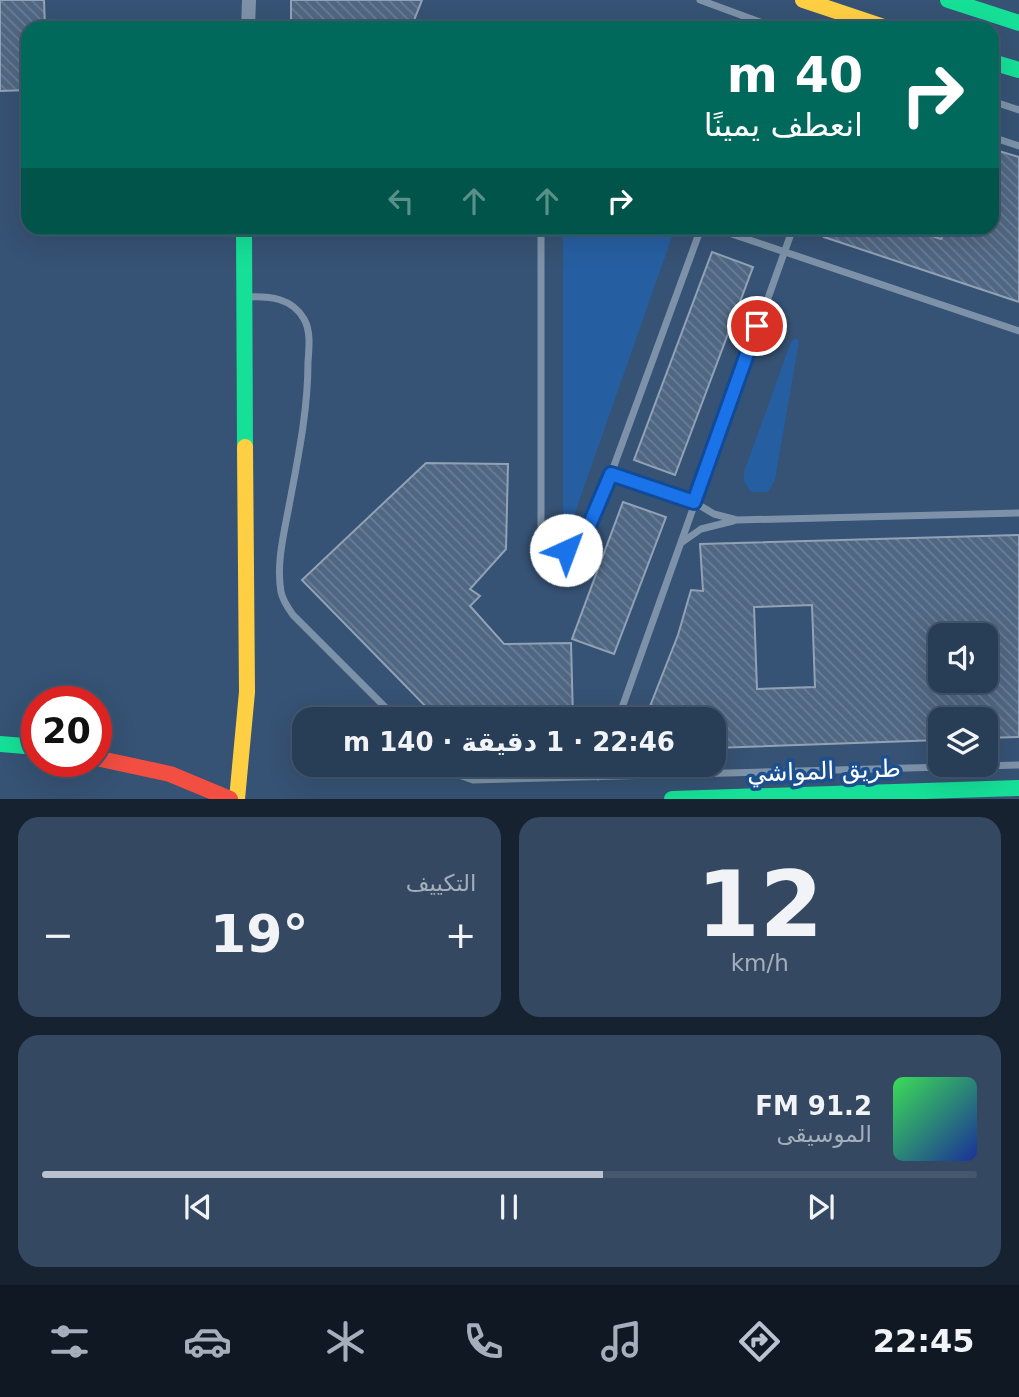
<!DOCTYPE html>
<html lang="ar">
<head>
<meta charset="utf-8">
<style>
  :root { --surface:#283e57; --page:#344961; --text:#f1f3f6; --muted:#a5aeba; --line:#44576d; --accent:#b9c2ce }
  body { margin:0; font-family:"DejaVu Sans",Vazirmatn,sans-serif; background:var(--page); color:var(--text); direction:rtl; height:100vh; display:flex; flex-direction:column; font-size:26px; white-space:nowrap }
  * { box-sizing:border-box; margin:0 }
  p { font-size:23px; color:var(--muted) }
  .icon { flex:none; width:38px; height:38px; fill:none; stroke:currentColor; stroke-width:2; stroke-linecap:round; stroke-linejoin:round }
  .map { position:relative; height:799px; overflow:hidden; direction:ltr }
  .panel { display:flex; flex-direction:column; gap:18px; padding:18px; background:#162230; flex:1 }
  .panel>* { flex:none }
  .banner { position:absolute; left:21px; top:21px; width:978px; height:214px; border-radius:21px; box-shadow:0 7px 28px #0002,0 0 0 2px var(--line); direction:rtl; background:#00695c; color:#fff; overflow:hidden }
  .controls { position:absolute; left:928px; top:623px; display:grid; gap:14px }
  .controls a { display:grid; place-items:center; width:70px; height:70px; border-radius:14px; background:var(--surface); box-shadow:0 7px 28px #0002,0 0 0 2px var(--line); font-size:35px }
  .speed { position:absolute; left:21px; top:686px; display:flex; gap:14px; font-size:35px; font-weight:700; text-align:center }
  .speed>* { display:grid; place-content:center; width:91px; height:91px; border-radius:50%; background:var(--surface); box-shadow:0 7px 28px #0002,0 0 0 2px var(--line); line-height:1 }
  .speed .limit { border:10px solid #d22; background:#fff; color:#111 }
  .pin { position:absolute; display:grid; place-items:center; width:60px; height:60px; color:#fff; margin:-30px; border:4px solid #fff; border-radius:50%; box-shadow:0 2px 7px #0007 }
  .me { position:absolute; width:77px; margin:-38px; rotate:43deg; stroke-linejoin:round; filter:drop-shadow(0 0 5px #0008) }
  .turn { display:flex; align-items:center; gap:24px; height:147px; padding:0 21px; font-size:32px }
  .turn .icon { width:91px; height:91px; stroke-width:2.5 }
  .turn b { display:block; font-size:49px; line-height:60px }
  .lanes { display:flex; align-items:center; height:66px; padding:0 21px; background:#0003; justify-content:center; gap:35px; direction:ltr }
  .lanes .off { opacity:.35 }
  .big { font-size:52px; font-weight:600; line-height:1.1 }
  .panel .tile { flex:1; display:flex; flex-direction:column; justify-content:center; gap:10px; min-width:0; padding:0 24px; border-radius:21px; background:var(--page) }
  .panel .dial { align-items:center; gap:0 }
  .dial b { font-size:91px; line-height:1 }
  .song { display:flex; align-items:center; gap:21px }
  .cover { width:84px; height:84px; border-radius:10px; background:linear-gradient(135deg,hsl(130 70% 55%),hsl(230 70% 35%)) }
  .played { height:7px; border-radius:4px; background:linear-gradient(90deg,var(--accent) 60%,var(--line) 60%) }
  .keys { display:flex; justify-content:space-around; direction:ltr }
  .heat { display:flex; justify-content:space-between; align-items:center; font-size:38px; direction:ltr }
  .panel .tiles { flex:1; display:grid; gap:18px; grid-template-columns:1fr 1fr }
  .tile:last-child { grid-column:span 2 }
  .trip { position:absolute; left:292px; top:707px; width:434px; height:70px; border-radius:21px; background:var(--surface); box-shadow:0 7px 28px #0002,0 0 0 2px var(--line); font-weight:600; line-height:70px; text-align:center; direction:rtl }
  .tabs { display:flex; height:112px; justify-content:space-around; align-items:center; background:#101923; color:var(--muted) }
  .tabs .icon { width:49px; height:49px }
  .tabs .selected { color:var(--accent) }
  .tabs b { font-size:32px; color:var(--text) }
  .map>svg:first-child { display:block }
  .green { fill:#265fa1 }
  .building { fill:url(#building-back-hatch); stroke:#92a2b6; stroke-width:2; fill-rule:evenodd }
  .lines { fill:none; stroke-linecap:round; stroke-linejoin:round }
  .lane { stroke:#7d92a8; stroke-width:7 }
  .street { stroke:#7d92a8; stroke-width:14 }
  .fast { stroke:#16e098; stroke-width:16 }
  .slow { stroke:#ffcf43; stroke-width:16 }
  .jam { stroke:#f24e42; stroke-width:16 }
  .route-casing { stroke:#114b97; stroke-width:18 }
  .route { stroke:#1a73e8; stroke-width:12 }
  .labels { text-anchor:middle; stroke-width:7; stroke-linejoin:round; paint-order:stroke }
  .street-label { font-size:24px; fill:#fff; stroke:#1b4f8f }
</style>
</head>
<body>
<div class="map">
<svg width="1019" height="799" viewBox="0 0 1019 799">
  <defs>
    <pattern id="building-back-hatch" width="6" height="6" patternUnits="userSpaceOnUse" patternTransform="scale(1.75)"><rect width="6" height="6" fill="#506783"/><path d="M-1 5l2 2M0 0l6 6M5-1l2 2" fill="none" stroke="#6a7e96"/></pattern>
  </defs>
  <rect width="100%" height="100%" fill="#365274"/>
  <!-- green -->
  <g class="green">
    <path d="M563 228H675L570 527 566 529 563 526Z"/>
    <path d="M796 338 799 341 775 480 768 492H751L744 481V472L791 342Z"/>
  </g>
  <!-- building -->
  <g class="building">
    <path d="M0 0H44L45 28H28V90L0 91Z"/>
    <path d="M291 0H422L411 28H291Z"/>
    <path d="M992 149 1019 157V302L824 237 827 228H907L941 239 945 228H992Z"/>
    <path d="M712 252 753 267 675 475 634 460Z"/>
    <path d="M426 463 508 464 506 549 470 589 480 596 470 606 504 644 571 643 573 719H438L302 580Z"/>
    <path d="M623 502 666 517 614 654 572 639Z"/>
    <path d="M1019 535V737L985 738V719H940V740L714 748V719H645L678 635 691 590 703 591 700 544ZM812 605 815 687 757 689 754 607ZM940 635H985V681H940Z"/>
  </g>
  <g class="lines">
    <!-- lane -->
    <g class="lane">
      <path d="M700 0 776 28"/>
      <path d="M992 101 1019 110"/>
      <path d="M992 137 1019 146"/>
      <path d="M541 228V530C549 552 566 559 583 540L611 474 701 228"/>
      <path d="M714 228 1019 331"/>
      <path d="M248 297C270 296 292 298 304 319 311 331 309 348 308 362 308 410 298 458 289 506 284 533 276 564 281 592 283 601 288 608 293 615L397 719"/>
      <path d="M611 474 694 502 714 514 737 520 1019 513"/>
      <path d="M681 543 701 529 733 521"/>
      <path d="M618 719 793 228"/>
      <path d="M442 765 456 774 473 780 1019 765"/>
      <path d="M598 777 602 765"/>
    </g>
    <!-- street -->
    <path class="street" d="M248 28 249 0"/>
    <!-- fast -->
    <g class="fast">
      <path d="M948 0 1019 23"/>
      <path d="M992 62 1019 70"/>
      <path d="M244 228 245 447"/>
      <path d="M0 744 37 747"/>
      <path d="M672 799 1019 788"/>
    </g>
    <!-- slow -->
    <g class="slow">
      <path d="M803 0 887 28"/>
      <path d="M237 799 247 692 245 447"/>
    </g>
    <!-- jam -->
    <path class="jam" d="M96 758 170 774 230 799"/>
  </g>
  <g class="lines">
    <defs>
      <path id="route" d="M566 550 576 548 583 540 611 474 694 502 757 326"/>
    </defs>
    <!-- route casing -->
    <use href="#route" class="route-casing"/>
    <!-- route -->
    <use href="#route" class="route"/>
  </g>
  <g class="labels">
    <!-- street labels -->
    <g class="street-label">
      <text transform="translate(824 771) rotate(-2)" y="8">طريق المواشي</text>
    </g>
  </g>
</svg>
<div class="controls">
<a><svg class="icon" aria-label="sound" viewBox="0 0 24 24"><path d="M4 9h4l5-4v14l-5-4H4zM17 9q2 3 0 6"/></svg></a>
<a><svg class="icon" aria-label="layers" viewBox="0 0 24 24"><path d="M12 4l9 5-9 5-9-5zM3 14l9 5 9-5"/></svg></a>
</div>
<div class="speed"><div class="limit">20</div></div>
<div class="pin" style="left:757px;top:326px;background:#d93025"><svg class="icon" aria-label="arrive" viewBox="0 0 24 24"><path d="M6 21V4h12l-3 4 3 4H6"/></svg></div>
<svg class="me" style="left:566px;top:550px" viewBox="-20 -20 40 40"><circle r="19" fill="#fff"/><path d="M0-13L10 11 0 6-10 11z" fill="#1a73e8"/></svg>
<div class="trip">22:46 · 1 دقيقة · 140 m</div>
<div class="banner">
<div class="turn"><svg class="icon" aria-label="right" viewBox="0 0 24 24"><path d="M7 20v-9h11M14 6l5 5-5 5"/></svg><div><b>40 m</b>انعطف يمينًا</div></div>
<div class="lanes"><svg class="icon off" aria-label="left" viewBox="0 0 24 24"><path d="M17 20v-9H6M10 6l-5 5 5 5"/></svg><svg class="icon off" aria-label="ahead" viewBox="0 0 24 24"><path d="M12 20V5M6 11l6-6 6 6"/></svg><svg class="icon off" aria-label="ahead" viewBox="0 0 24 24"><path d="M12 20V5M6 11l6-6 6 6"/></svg><svg class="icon" aria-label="right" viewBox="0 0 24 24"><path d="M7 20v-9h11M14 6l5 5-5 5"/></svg></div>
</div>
</div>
<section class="panel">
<div class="tiles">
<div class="tile dial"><b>12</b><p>km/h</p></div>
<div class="tile"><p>التكييف</p>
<div class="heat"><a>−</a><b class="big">19°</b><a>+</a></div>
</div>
<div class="tile">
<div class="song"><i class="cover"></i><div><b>91.2 FM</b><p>الموسيقى</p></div></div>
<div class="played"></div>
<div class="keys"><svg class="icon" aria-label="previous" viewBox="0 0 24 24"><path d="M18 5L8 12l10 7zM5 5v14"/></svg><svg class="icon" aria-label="pause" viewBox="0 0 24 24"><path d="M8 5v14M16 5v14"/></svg><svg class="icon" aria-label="next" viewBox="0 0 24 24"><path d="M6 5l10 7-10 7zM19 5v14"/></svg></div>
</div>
</div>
</section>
<nav class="tabs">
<b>22:45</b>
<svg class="icon selected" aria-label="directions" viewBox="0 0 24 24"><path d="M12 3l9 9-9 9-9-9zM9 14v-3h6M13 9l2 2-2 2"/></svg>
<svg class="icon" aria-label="music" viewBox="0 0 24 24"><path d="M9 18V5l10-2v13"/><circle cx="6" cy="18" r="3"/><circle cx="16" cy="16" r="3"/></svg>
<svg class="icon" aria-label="phone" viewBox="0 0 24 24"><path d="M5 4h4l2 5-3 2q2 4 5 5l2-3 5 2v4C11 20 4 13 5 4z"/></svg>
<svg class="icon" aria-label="climate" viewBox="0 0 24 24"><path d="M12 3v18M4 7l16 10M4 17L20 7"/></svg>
<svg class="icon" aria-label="car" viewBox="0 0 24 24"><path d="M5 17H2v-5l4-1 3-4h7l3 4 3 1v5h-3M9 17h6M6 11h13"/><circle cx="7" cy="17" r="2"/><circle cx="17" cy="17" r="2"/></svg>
<svg class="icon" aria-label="filters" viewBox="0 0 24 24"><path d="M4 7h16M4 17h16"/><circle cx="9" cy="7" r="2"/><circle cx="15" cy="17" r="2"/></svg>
</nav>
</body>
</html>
